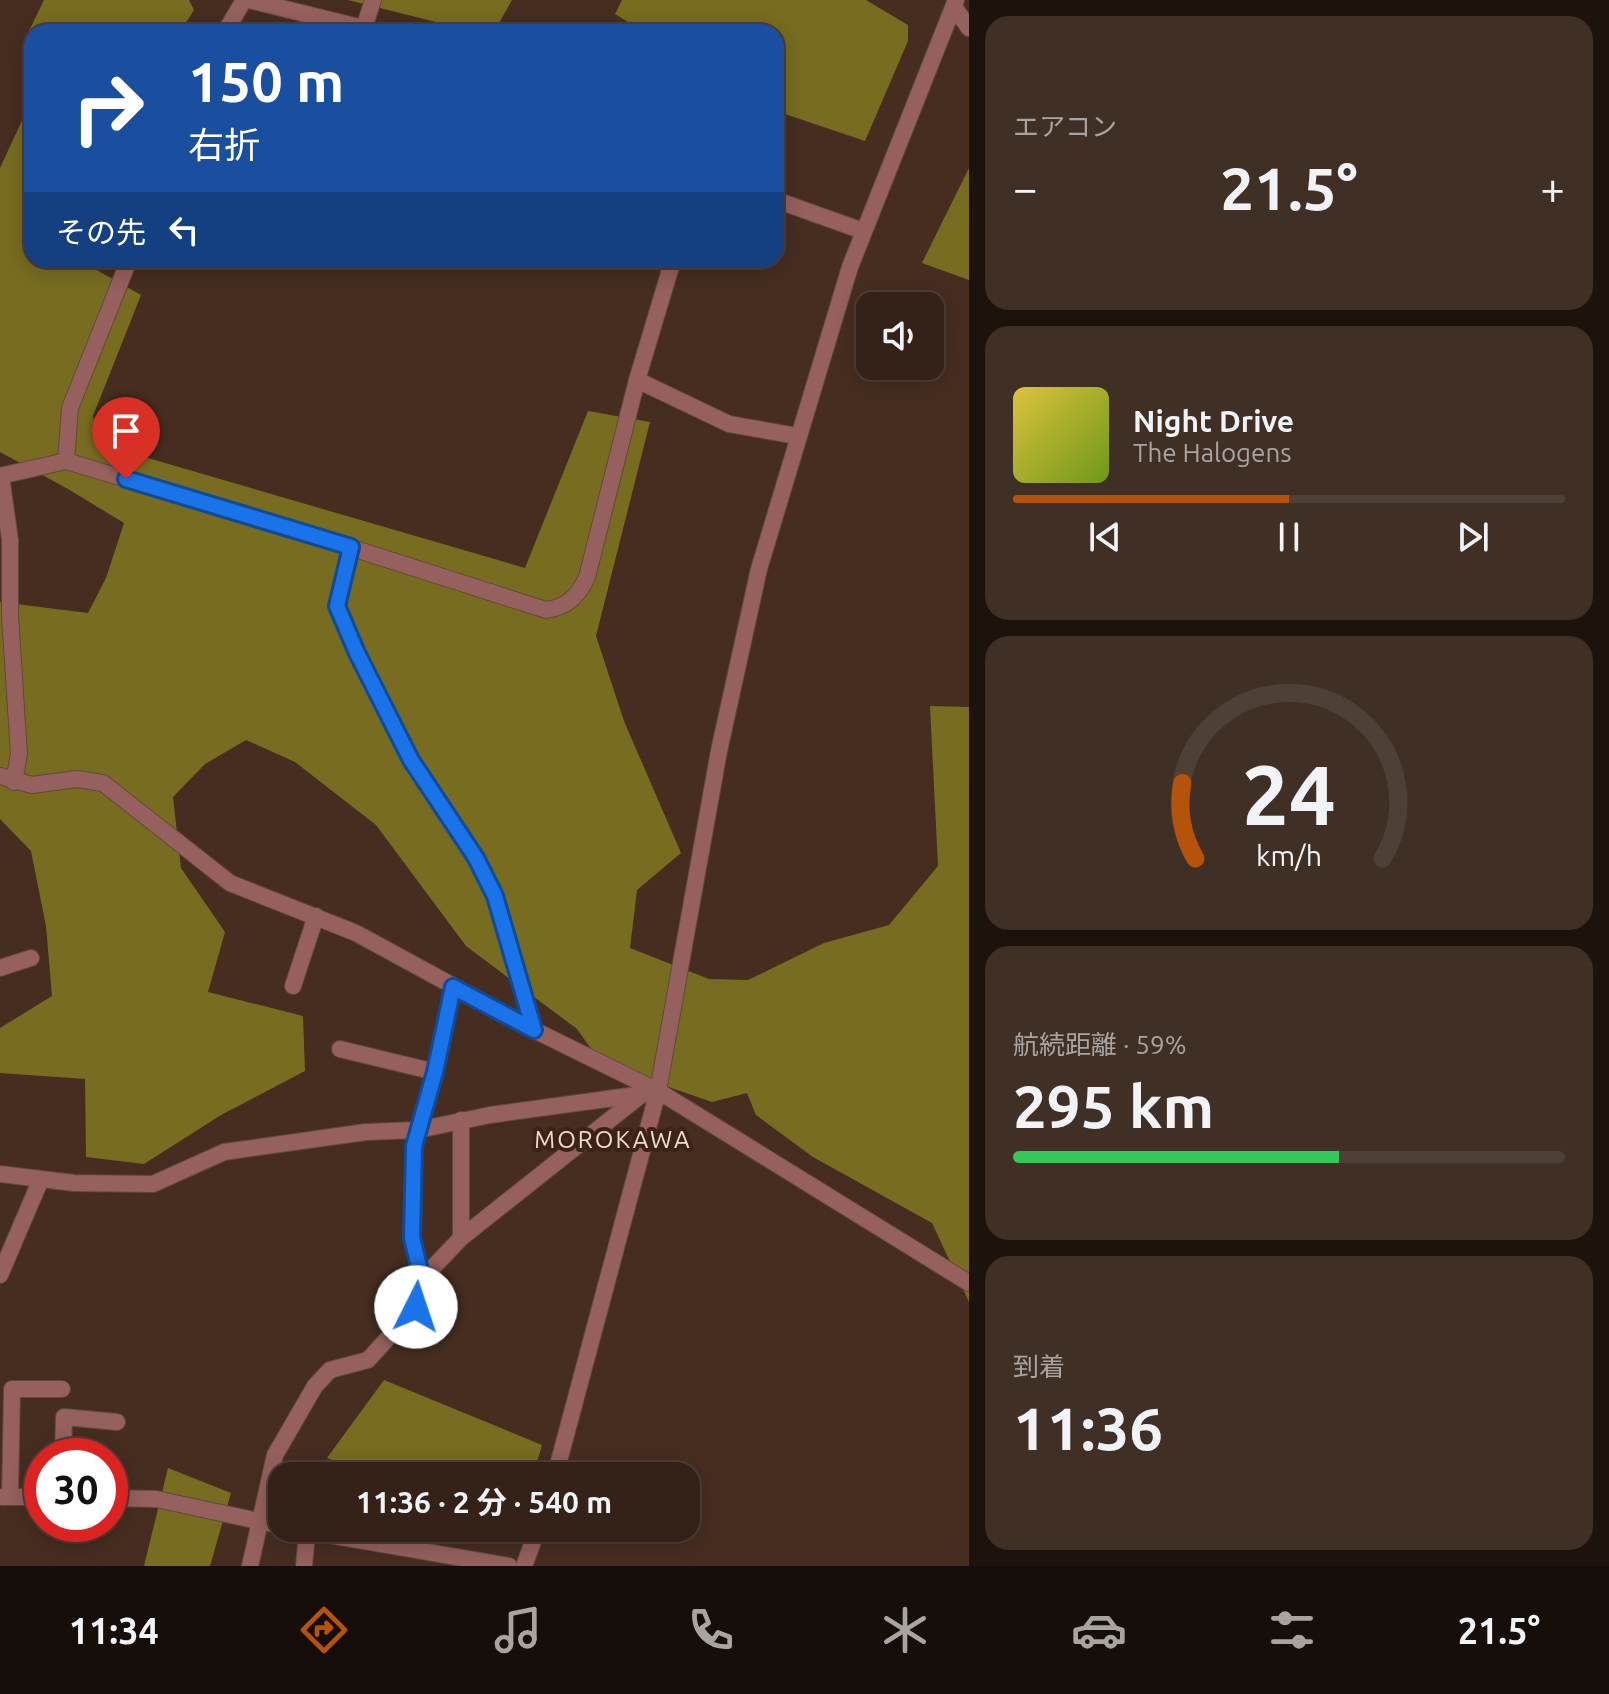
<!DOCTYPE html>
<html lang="ja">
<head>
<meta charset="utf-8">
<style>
  :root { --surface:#342218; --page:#3f2f25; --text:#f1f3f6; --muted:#a9a4a2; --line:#4e3f37; --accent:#b45309 }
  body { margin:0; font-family:Ubuntu,"Noto Sans JP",sans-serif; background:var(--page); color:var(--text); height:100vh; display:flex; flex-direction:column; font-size:30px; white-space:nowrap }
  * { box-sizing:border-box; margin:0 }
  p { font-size:26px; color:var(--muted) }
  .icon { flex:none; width:44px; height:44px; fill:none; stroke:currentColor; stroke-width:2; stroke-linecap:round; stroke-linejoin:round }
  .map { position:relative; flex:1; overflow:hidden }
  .details { display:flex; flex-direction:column; gap:16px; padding:16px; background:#1d130d; width:640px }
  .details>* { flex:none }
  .hud { position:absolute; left:24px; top:24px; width:760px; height:244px; border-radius:24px; box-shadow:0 4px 20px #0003,0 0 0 2px var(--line); background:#1a4fa0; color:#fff; overflow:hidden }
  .buttons { position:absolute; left:856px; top:292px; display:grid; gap:16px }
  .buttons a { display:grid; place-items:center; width:88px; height:88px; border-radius:16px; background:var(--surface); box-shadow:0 4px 20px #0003,0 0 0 2px var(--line); font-size:40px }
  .speed { position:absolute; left:24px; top:1438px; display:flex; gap:16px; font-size:40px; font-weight:700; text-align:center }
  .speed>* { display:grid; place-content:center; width:104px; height:104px; border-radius:50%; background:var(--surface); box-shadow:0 4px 20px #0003,0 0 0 2px var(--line); line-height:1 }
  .speed .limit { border:12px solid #d22; background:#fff; color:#111 }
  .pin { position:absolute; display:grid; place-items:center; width:68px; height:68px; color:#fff; margin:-82px -34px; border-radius:50% 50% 50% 0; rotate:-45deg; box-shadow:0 0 8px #0007 }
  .pin .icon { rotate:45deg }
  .me { position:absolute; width:88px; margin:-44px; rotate:4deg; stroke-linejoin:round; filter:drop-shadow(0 0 6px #0008) }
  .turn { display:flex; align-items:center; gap:28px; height:168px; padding:0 32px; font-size:36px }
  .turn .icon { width:104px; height:104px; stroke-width:2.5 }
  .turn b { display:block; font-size:56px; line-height:68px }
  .then { display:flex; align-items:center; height:76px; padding:0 32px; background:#0003; gap:16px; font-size:30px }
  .big { font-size:60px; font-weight:700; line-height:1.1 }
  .details .widget { flex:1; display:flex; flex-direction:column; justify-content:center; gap:12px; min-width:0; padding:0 28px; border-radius:24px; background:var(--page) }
  .details .dial { align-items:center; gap:0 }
  .dial svg { height:208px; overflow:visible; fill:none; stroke:var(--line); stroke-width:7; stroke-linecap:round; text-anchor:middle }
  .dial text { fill:var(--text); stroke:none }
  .song { display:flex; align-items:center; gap:24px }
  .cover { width:96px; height:96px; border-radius:12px; background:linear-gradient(135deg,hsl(50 70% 55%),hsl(80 70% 35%)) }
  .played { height:8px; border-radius:4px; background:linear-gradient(90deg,var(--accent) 50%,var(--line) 50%) }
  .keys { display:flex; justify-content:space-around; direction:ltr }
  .heat { display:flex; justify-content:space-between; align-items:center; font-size:44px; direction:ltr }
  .charge { height:12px; border-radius:6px; background:linear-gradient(90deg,#34c759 59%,var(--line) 0) }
  .trip { position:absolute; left:268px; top:1462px; width:432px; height:80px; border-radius:24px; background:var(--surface); box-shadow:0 4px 20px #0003,0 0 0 2px var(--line); font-weight:700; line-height:80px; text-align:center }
  .tabs { display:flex; height:128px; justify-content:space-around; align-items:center; background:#150e0a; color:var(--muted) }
  .tabs .icon { width:56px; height:56px }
  .tabs .selected { color:var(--accent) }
  .tabs b { font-size:36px; color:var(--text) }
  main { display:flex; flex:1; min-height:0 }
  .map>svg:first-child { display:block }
  .forest { fill:#786c21 }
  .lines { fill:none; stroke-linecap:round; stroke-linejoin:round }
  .minor-casing { stroke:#61493d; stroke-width:18 }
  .tertiary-casing { stroke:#61493d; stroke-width:18 }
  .minor { stroke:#95605d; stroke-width:16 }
  .tertiary { stroke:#95605d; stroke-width:16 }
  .route-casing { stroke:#114b97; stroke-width:20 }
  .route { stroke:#1a73e8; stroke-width:14 }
  .labels { text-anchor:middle; stroke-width:8; stroke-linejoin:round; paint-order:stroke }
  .quarter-label { font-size:24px; letter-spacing:2px; fill:#eddcd4; stroke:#3c2316 }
</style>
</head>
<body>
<main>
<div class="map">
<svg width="969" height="1566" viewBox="0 0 969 1566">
  <rect width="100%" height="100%" fill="#462d20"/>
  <!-- forest -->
  <g class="forest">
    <path d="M44 0H189L194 10 180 32H32V50L26 37Z"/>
    <path d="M348 0H512L494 32H476Z"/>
    <path d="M622 0H866L908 25V41L865 141 776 111V32H644L615 14Z"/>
    <path d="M32 99V260H79L141 295 93 416 100 444 525 568 588 411 650 422 596 636 624 721 681 853 637 890 630 948 709 979 748 980 824 943 889 925 938 866 930 706 969 707V1302L932 1223 813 1157 756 1115 747 1093 712 1102 602 1064 577 1029 466 946 376 825 295 762 246 740 205 764 173 797 181 868 225 932 208 992 303 1016 305 1071 221 1115 144 1164 86 1157 85 1079 0 1073V1028L52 996 46 926 31 851 0 819V602L88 613 106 578 124 523 68 489 0 452V168Z"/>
    <path d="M969 168V280L922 263Z"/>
    <path d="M384 1380 542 1445 533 1476H370L327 1458Z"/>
    <path d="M168 1468 231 1493 210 1566H144Z"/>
  </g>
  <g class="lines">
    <defs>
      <g id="minor">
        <path d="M954 7 969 28"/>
        <path d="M364 28 373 0"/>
        <path d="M225 32 244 0"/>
        <path d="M637 380 729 424 797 436"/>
        <path d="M0 476 66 461 70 408 129 260"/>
        <path d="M1 476 10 540V617L19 754 14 782"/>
        <path d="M351 547 337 606 357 653 411 760 476 858 495 896 534 1030"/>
        <path d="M0 776 32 785 77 779 103 783 230 883 356 933 534 1030 658 1091 969 1283"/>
        <path d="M0 968 31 958"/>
        <path d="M293 986 316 916"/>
        <path d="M340 1049 435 1072"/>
        <path d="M0 1174 74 1183 153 1184 224 1152 366 1132 418 1130 490 1115 658 1092"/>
        <path d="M461 1238V1120"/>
        <path d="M0 1275 41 1179"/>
        <path d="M422 1279 412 1238 414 1146 435 1072 453 987"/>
        <path d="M63 1456 64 1417 117 1422"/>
        <path d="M2 1497H42"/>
        <path d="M10 1497 12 1389H62"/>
        <path d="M110 1498 156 1499 282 1526"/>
        <path d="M288 1528 509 1566"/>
        <path d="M250 1566 275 1455 315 1386 330 1370 368 1360 416 1307 422 1279 461 1238 641 1095"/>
        <path d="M304 1566 307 1533"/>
      </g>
      <g id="tertiary">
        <path d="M249 0 379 32"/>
        <path d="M776 200 863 231"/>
        <path d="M66 461 277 524 546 610C568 607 578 596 587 577L637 380 673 260"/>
        <path d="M555 1476 658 1091 719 751 759 569 850 267 956 0"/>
        <path d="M524 1566 538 1528"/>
      </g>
    </defs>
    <!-- minor casing -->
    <use href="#minor" class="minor-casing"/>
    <!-- tertiary casing -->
    <use href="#tertiary" class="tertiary-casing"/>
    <!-- minor -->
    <use href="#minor" class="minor"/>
    <!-- tertiary -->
    <use href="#tertiary" class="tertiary"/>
  </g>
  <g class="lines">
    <defs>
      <path id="route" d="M126 479 351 547 337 606 357 653 411 760 476 858 495 896 534 1030 453 987 435 1072 414 1146 412 1238 422 1279 416 1307"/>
    </defs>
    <!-- route casing -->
    <use href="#route" class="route-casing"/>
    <!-- route -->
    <use href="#route" class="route"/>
  </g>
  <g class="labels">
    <!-- quarter labels -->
    <g class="quarter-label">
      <text x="613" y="1148">MOROKAWA</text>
    </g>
  </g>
</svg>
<div class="buttons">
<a><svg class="icon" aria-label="sound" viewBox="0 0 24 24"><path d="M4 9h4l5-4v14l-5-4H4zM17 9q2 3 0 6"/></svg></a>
</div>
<div class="speed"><div class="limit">30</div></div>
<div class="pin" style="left:126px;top:479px;background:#d93025"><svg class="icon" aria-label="arrive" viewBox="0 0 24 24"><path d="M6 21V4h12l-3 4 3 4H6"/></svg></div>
<svg class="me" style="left:416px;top:1307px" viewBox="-20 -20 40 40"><circle r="19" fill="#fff"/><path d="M0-13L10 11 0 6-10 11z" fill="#1a73e8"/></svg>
<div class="trip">11:36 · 2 分 · 540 m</div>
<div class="hud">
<div class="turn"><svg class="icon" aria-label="right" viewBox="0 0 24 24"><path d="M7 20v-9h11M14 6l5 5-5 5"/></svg><div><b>150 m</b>右折</div></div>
<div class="then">その先<svg class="icon" aria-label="left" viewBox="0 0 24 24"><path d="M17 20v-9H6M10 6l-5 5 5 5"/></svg></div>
</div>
</div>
<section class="details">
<div class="widget"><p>エアコン</p>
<div class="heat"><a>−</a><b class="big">21.5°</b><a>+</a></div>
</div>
<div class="widget">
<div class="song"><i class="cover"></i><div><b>Night Drive</b><p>The Halogens</p></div></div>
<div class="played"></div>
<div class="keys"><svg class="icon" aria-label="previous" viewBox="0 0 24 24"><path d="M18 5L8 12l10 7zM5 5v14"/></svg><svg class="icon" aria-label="pause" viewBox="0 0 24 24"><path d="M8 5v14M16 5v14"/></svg><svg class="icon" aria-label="next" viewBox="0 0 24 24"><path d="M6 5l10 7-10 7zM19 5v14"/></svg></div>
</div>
<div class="widget dial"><svg viewBox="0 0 100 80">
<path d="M14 69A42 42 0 1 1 86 69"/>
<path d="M14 69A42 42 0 0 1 9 40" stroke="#b45309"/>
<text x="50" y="56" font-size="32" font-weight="700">24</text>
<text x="50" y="72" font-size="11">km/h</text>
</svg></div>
<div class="widget"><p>航続距離 · 59%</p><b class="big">295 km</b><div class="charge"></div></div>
<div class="widget"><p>到着</p><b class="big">11:36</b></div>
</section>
</main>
<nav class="tabs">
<b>11:34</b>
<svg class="icon selected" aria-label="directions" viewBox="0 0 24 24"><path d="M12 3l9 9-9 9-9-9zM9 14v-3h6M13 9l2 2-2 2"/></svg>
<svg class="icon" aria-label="music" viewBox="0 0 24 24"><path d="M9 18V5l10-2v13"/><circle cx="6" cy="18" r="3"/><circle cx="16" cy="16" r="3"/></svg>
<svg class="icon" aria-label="phone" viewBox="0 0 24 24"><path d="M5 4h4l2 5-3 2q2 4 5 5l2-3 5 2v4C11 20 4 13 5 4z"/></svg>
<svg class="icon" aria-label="climate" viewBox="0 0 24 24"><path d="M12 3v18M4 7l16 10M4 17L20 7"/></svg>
<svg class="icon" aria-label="car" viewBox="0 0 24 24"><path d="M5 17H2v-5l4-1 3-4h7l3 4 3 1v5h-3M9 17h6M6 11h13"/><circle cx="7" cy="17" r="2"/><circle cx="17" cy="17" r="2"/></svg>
<svg class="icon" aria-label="filters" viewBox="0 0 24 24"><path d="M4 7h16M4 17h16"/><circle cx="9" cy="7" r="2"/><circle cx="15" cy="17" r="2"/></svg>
<b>21.5°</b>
</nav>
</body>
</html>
